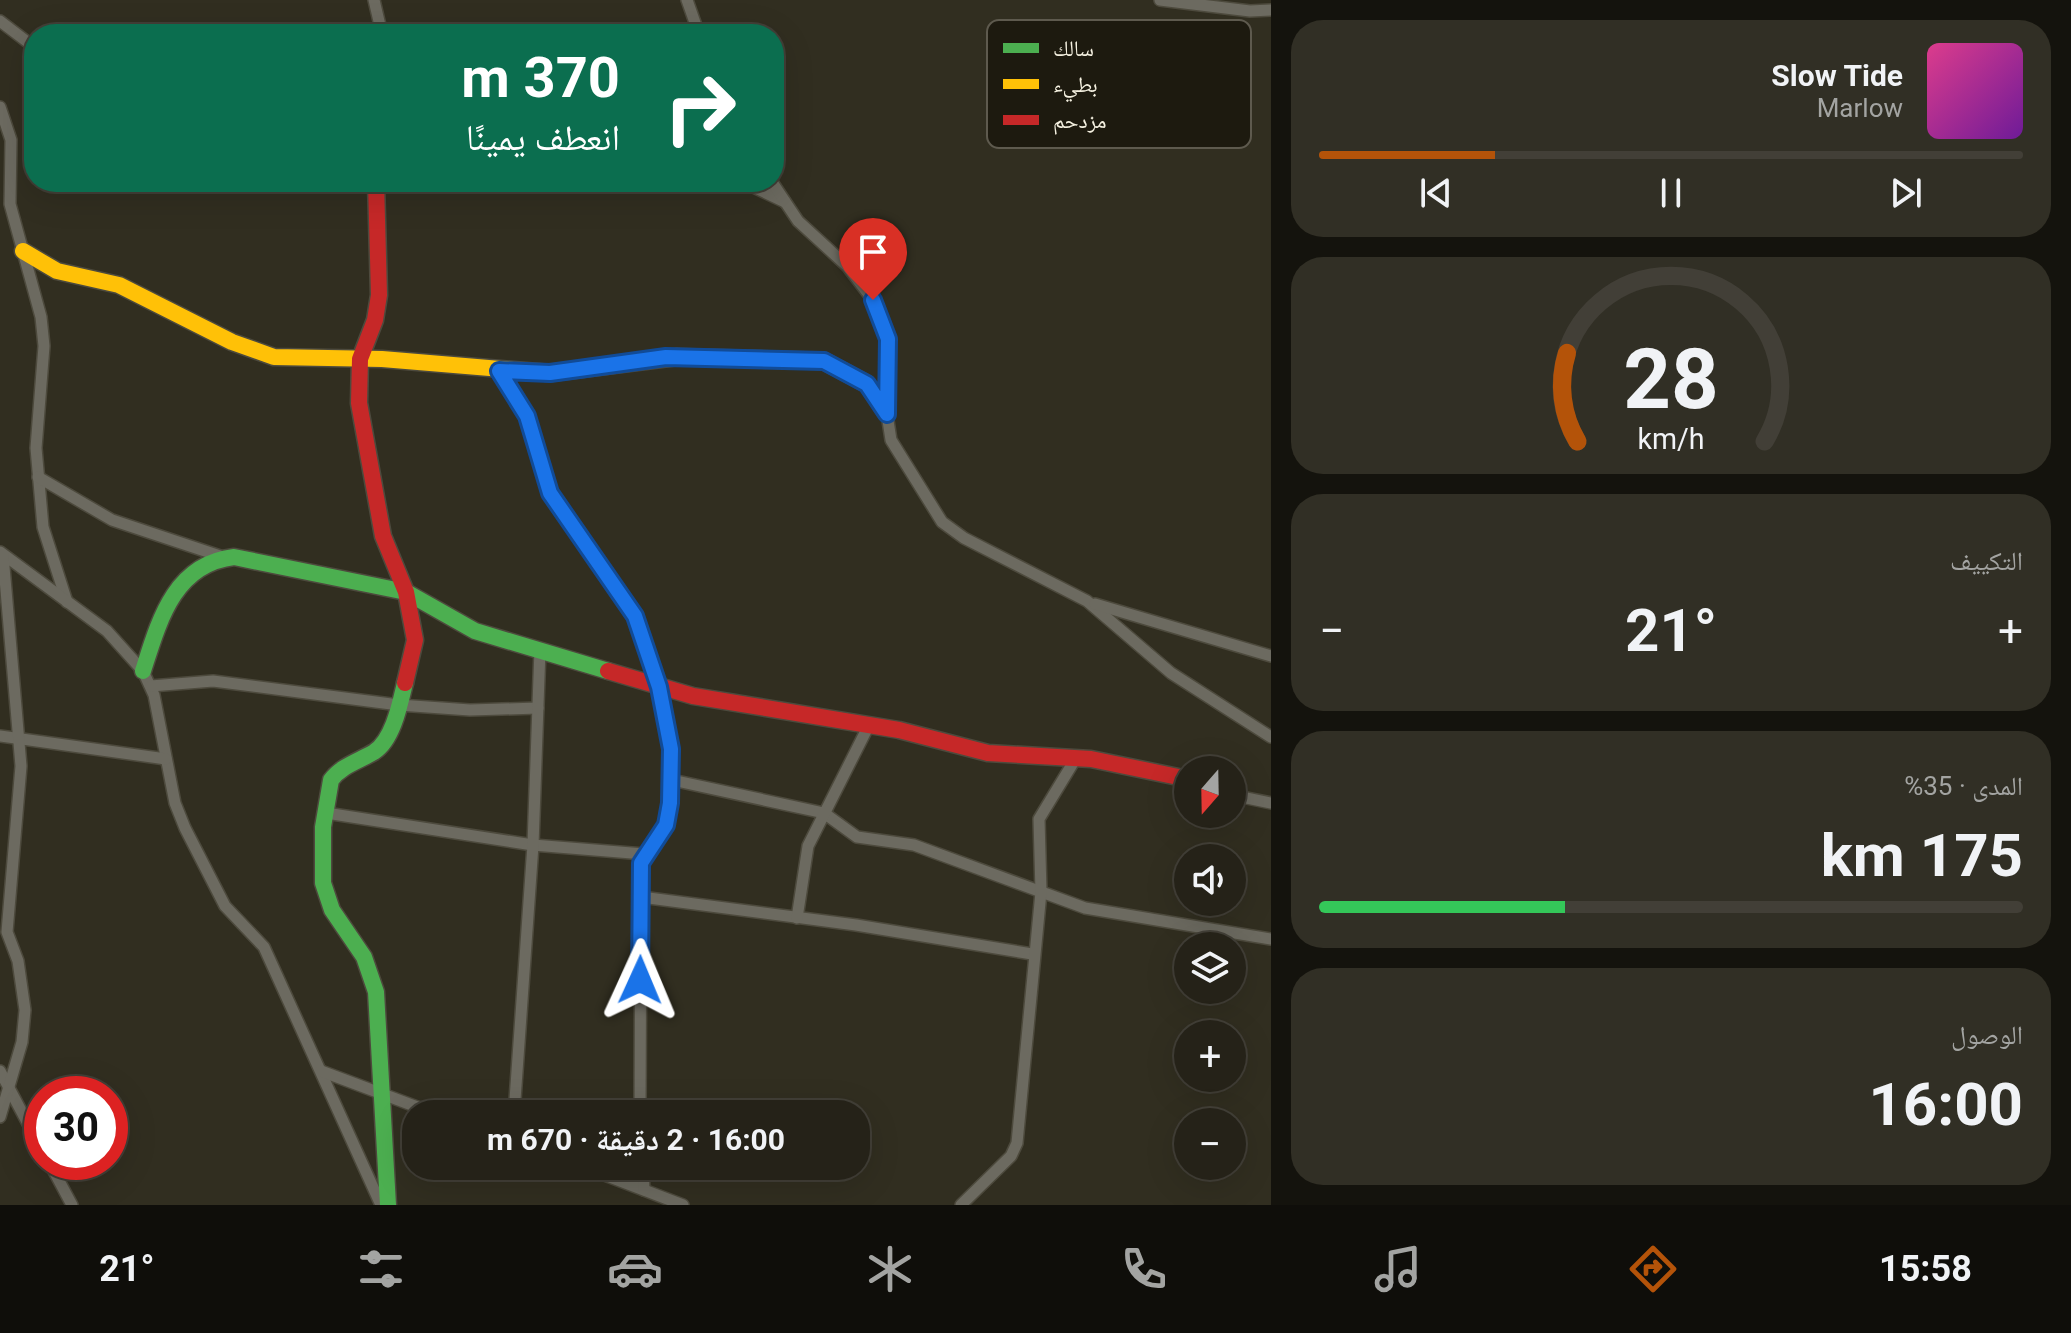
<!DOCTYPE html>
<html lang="ar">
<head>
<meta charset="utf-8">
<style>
  :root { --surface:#252218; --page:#312f25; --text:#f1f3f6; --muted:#a3a4a2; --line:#423f37; --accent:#b45309 }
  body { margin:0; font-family:Roboto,"Noto Naskh Arabic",sans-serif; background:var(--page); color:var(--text); direction:rtl; height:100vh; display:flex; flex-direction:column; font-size:30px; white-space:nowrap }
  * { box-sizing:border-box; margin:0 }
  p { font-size:26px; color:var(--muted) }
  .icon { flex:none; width:44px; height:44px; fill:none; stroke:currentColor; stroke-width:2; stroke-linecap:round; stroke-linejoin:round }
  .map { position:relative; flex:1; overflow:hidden; direction:ltr }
  .sheet { display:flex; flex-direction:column; gap:20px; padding:20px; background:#14130d; width:800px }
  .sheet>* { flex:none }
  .banner { position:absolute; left:24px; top:24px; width:760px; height:168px; border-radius:32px; box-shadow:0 8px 32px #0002,0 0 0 2px var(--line); direction:rtl; background:#0b6e4f; color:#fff; overflow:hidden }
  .needle { width:52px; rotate:200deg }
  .buttons { position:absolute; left:1174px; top:756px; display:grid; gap:16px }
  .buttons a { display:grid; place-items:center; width:72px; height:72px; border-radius:50%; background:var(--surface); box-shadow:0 8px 32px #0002,0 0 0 2px var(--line); font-size:40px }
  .speed { position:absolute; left:24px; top:1076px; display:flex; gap:16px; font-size:40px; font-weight:700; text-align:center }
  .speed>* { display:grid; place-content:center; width:104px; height:104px; border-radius:50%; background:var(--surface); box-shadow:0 8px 32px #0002,0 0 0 2px var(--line); line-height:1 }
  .speed .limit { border:12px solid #d22; background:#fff; color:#111 }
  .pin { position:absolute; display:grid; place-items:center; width:68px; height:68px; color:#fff; margin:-82px -34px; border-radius:50% 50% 50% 0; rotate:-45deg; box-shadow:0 0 8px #0007 }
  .pin .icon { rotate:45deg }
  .me { position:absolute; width:88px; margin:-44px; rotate:1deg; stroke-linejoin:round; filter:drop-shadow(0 0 6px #0008) }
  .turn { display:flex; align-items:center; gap:28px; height:168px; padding:0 32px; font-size:36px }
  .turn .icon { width:104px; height:104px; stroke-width:2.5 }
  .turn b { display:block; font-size:56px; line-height:68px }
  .big { font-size:60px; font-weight:700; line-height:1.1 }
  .sheet .card { flex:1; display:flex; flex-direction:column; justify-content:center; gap:12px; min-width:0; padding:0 28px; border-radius:32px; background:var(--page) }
  .sheet .dial { align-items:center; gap:0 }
  .dial svg { height:208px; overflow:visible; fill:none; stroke:var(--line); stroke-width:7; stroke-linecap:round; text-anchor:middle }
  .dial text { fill:var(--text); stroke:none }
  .song { display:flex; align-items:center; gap:24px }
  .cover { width:96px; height:96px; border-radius:12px; background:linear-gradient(135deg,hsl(330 70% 55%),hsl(280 70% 35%)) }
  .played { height:8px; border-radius:4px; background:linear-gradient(90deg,var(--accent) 25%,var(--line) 25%) }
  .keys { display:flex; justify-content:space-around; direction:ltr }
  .heat { display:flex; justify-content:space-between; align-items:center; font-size:44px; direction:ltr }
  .charge { height:12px; border-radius:6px; background:linear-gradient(90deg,#34c759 35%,var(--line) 0) }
  .trip { position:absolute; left:402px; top:1100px; width:468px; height:80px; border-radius:32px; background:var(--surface); box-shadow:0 8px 32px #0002,0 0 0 2px var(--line); font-weight:700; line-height:80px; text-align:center; direction:rtl }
  .tabs { display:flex; height:128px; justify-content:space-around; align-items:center; background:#0f0e0a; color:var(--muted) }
  .tabs .icon { width:56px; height:56px }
  .tabs .active { color:var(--accent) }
  .tabs b { font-size:36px; color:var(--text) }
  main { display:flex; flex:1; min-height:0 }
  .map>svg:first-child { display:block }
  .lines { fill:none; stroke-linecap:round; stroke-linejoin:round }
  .street-casing { stroke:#4d4a3d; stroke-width:14 }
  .fast-casing { stroke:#4d4a3d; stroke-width:19 }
  .slow-casing { stroke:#4d4a3d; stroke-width:19 }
  .jam-casing { stroke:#4d4a3d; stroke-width:19 }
  .street { stroke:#6c6a60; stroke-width:11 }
  .fast { stroke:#4caf50; stroke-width:16 }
  .slow { stroke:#ffc107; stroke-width:16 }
  .jam { stroke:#c62828; stroke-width:16 }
  .route-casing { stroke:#114b97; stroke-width:20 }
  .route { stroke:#1a73e8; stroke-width:14 }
  .key { fill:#1d1a0f; stroke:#5e5a4e; stroke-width:2 }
  .key-label { font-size:22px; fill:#f4f0e0 }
</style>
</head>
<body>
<main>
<section class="sheet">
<div class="card">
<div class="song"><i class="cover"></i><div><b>Slow Tide</b><p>Marlow</p></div></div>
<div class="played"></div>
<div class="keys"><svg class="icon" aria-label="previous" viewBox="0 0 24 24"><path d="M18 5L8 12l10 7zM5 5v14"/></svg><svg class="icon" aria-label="pause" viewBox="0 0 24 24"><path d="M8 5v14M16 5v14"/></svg><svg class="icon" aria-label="next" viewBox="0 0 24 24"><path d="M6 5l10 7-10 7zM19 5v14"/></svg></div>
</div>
<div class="card dial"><svg viewBox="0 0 100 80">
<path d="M14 69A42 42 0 1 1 86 69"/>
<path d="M14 69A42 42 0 0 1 10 35" stroke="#b45309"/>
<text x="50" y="56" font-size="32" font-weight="700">28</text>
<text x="50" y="72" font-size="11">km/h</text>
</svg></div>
<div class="card"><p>التكييف</p>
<div class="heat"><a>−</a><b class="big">21°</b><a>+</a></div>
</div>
<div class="card"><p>المدى · 35%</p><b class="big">175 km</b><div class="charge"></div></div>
<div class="card"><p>الوصول</p><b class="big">16:00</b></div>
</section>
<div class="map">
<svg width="1271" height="1205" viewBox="0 0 1271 1205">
  <rect width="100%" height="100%" fill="#312e20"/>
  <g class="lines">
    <defs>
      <g id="street">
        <path d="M374 0 382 34"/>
        <path d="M687 0 699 34"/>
        <path d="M1160 0 1250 11 1271 10"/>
        <path d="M0 21 34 47"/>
        <path d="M0 107 11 140 10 204 41 317 44 346 36 448 43 527 67 602"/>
        <path d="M743 182 785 202"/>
        <path d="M772 182 798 221 847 266 873 300 888 339 887 414 891 440 942 522 964 538 1087 601 1171 673 1271 737"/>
        <path d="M499 371 527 416 550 493 635 616 659 687 671 749 670 803 666 825 641 863 640 1114"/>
        <path d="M38 477 112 520 220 556"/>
        <path d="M0 552 107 631 143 671 154 695 175 803 185 828 225 906 264 947 381 1205"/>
        <path d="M1095 604 1271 656"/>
        <path d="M151 686 213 681 399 705 470 710 538 708"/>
        <path d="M0 736 166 759"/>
        <path d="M672 780 824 813 857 837 914 845 1085 908 1271 939"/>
        <path d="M1232 795 1271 803"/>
        <path d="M326 813 533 845 644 854"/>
        <path d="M641 897 856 925 1032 954"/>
        <path d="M797 918 808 846 869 725"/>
        <path d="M0 1071 42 1150"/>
        <path d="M321 1071 436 1114"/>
        <path d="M514 1114 533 845 540 649"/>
        <path d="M0 1117 22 1042 25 1010 18 961 7 932 21 766 3 555"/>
        <path d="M49 1162 72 1205"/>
        <path d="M581 1166 683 1205"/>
        <path d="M643 1166 644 1190"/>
        <path d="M961 1205 1011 1156 1017 1143 1041 892 1039 819 1076 758"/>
      </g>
      <g id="fast">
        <path d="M143 671C159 621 174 564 234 557L406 592 475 631 608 671"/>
        <path d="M388 1205 376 992 364 957 332 910 323 883V827L331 780C341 766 359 761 374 752 393 740 400 704 405 683"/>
      </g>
      <path id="slow" d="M23 251 57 271 119 285 232 342 274 357 382 359 550 373 677 357"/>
      <g id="jam">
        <path d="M376 182 379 295 375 320 360 359 359 403 383 536 406 592 415 640 405 683"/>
        <path d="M677 357 824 361 867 384 887 414"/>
        <path d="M608 671 693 696 899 730 988 753 1091 759 1188 779"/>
      </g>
    </defs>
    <!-- street casing -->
    <use href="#street" class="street-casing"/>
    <!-- fast casing -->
    <use href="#fast" class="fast-casing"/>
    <!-- slow casing -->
    <use href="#slow" class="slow-casing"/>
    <!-- jam casing -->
    <use href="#jam" class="jam-casing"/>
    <!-- street -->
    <use href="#street" class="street"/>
    <!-- fast -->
    <use href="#fast" class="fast"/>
    <!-- slow -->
    <use href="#slow" class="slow"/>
    <!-- jam -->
    <use href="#jam" class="jam"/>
  </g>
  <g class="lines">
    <defs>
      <path id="route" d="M640 980 641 863 666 825 670 803 671 749 659 687 635 616 550 493 527 416 499 371 550 373 666 357 824 361 867 384 887 414 888 339 873 300"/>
    </defs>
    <!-- route casing -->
    <use href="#route" class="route-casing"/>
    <!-- route -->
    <use href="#route" class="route"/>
  </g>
  <!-- legend -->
  <rect x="987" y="20" width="264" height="128" rx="12" class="key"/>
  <rect x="1003" y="43" width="36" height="10" fill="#4caf50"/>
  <rect x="1003" y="79" width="36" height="10" fill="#ffc107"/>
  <rect x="1003" y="115" width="36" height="10" fill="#c62828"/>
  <g class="key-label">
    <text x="1053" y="56">سالك</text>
    <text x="1053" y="92">بطيء</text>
    <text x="1053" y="128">مزدحم</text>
  </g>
</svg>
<div class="buttons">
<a><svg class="needle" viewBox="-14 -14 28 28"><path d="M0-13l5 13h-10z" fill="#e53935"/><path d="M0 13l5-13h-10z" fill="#a3a4a2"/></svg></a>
<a><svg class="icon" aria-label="sound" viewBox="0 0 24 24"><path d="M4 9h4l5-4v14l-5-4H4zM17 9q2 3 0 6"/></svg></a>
<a><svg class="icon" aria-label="layers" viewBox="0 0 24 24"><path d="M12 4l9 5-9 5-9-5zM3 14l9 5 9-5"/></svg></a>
<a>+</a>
<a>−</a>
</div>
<div class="speed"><div class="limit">30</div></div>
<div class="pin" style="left:873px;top:300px;background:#d93025"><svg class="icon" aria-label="arrive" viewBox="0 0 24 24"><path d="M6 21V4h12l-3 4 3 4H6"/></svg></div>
<svg class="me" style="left:640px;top:980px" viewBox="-20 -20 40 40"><path d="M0-17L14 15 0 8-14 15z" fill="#1a73e8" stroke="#fff" stroke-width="4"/></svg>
<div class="trip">16:00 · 2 دقيقة · 670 m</div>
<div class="banner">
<div class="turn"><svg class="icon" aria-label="right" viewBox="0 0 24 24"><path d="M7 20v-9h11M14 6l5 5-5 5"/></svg><div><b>370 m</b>انعطف يمينًا</div></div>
</div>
</div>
</main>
<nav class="tabs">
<b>15:58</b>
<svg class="icon active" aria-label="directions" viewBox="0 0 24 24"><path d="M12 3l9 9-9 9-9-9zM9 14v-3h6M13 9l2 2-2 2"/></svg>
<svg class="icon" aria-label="music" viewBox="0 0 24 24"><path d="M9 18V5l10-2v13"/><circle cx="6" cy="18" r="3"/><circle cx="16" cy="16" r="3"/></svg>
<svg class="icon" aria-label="phone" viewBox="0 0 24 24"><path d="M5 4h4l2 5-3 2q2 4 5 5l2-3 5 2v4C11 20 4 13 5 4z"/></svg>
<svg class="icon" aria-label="climate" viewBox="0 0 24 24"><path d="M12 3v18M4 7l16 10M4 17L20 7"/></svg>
<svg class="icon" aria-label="car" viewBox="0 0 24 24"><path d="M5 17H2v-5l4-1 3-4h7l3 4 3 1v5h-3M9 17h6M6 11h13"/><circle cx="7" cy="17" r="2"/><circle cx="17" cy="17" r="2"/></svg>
<svg class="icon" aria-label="filters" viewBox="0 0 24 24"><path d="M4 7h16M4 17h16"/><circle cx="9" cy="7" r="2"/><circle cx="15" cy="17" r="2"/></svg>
<b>21°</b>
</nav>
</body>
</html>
